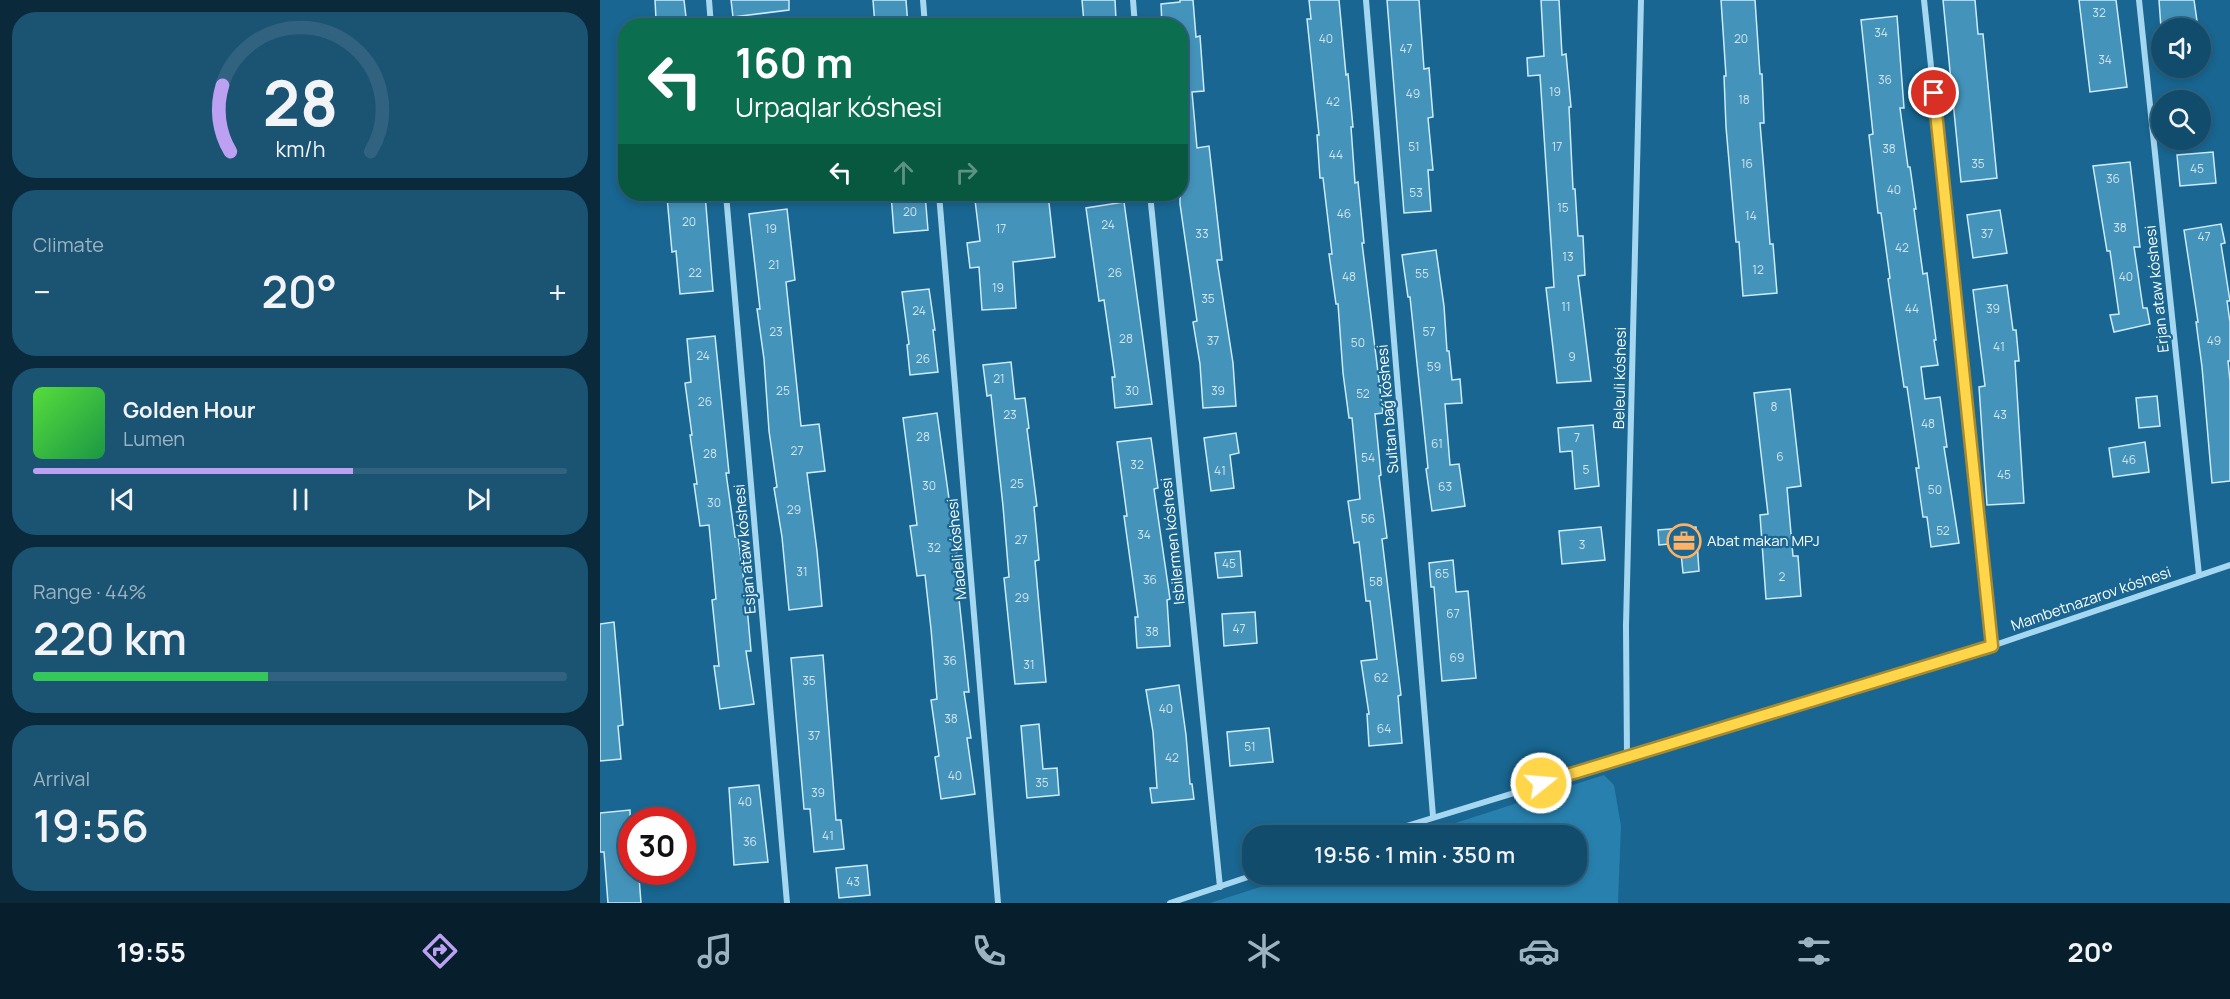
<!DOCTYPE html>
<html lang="en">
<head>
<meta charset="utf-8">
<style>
  :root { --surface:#124c6d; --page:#1b5372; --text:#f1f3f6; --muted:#9cb4c2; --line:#316380; --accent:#bca0f2 }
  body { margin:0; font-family:Manrope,sans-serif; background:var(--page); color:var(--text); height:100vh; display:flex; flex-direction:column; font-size:22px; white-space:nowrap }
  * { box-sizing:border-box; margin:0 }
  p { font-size:20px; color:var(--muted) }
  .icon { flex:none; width:33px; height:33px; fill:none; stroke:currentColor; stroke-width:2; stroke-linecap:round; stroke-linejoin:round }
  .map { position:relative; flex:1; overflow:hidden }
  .panel { display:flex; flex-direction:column; gap:12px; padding:12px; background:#0a2a3c; width:600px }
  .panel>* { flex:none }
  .banner { position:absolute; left:18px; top:18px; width:570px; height:183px; border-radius:24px; box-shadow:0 3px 9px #0003,0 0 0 2px var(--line); background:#0b6e4f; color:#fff; overflow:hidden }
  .buttons { position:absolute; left:1551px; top:18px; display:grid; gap:12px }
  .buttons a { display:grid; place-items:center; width:60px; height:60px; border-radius:50%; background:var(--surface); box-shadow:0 3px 9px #0003,0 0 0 2px var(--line); font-size:30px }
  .speed { position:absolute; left:18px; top:807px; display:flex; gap:12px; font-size:30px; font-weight:700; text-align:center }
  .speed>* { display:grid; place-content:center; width:78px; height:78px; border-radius:50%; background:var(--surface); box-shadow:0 3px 9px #0003,0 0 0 2px var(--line); line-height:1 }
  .speed .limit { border:9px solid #d22; background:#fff; color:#111 }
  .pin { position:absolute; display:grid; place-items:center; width:51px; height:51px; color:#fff; margin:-26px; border:3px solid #fff; border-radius:50%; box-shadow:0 2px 6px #0007 }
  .me { position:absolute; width:66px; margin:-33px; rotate:73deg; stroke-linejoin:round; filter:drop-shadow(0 0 4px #0008) }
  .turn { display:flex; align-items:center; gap:21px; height:126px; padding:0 18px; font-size:27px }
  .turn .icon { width:78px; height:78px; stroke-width:2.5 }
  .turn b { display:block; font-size:42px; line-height:51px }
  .lanes { display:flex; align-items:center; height:57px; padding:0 18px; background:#0003; justify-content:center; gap:30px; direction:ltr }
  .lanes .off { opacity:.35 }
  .big { font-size:45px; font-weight:600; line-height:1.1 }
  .panel .tile { flex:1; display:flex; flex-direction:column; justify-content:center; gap:9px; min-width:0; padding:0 21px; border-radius:24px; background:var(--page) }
  .panel .dial { align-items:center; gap:0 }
  .dial svg { height:156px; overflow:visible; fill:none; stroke:var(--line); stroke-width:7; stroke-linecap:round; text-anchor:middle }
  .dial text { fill:var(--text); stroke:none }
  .song { display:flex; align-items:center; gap:18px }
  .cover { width:72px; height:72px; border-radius:9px; background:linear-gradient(135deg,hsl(110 70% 55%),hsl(140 70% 35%)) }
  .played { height:6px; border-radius:3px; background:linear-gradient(90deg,var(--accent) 60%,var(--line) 60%) }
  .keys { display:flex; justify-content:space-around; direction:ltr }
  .heat { display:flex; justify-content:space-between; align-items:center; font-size:33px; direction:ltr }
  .charge { height:9px; border-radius:4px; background:linear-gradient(90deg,#34c759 44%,var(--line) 0) }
  .trip { position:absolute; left:642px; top:825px; width:345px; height:60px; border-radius:24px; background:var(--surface); box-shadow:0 3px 9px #0003,0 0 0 2px var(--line); font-weight:600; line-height:60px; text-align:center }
  .tabs { display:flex; height:96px; justify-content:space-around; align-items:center; background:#071e2c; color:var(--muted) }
  .tabs .icon { width:42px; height:42px }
  .tabs .current { color:var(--accent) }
  .tabs b { font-size:27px; color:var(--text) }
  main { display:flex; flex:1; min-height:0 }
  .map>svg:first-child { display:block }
  .green { fill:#2780ad }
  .building { fill:#4493ba; stroke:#cdecfb; stroke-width:1.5 }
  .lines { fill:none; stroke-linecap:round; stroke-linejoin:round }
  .street { stroke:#a6d7f0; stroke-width:6 }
  .route-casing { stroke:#a68a30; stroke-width:15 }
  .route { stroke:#ffd54a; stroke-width:10 }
  .labels { text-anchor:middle; stroke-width:4.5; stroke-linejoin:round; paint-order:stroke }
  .number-label { font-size:12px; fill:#d0e4ee }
  .street-label { font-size:15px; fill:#fff; stroke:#186691 }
  .poi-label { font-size:15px; fill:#fff; stroke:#186691; text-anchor:start }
</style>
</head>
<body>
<main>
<section class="panel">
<div class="tile dial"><svg viewBox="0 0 100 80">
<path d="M14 69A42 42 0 1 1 86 69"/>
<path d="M14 69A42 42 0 0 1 10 35" stroke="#bca0f2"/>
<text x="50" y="56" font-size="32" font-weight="700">28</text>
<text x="50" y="72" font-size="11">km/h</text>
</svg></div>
<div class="tile"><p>Climate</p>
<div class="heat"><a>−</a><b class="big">20°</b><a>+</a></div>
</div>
<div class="tile">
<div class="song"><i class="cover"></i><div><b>Golden Hour</b><p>Lumen</p></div></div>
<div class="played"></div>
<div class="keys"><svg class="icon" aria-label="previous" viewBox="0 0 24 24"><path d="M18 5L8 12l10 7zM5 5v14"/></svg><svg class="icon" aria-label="pause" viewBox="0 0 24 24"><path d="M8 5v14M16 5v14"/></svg><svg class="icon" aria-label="next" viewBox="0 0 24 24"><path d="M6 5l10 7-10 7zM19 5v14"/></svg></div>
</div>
<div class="tile"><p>Range · 44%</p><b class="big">220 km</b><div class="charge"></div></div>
<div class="tile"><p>Arrival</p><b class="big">19:56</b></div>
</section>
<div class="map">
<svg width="1630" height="903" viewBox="0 0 1630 903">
  <rect width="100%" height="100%" fill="#186691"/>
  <!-- green -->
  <path class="green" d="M1004 775 1014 785 1021 826 1018 903H610L698 875 976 874V836L818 835Z"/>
  <!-- building -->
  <g class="building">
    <path d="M55 0H84L86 17 56 19Z"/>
    <path d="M131 0H189V10L133 17Z"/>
    <path d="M273 0H306L308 26H275Z"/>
    <path d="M482 0H515L516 20 484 23Z"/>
    <path d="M580 0H593L596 37 600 36 604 91 592 92 597 148 609 146 622 260H617L633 363 636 406 603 408 600 364 593 322 597 321 580 204V26H562L561 4 580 2Z"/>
    <path d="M709 0H739L746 75 748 74 753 127H751L755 183 758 182 764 243H762L783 413 775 414 781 475 779 476 787 538 782 539 801 695 798 696 802 743 769 746 767 714H769L761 661 777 659 770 601H766L759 542 754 543 748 501 760 499 752 418H749L743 373 738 304H736L729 254H732L723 178H720L717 135H719L707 19H711Z"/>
    <path d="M787 0H819L824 69 829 68 833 117 828 118 833 170H828L831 211 804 213Z"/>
    <path d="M941 0H959L962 55 966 54 971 107H969L973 189H975L978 236H983L985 275 978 276 991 381 957 383 946 288 954 287 940 75 928 76 927 58 944 56Z"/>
    <path d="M1121 0H1155L1160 74H1162L1164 123H1160L1170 244H1173L1177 293 1143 296 1139 242H1136L1126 127 1124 76H1126Z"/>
    <path d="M1343 0H1375L1378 34H1383L1397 178 1361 182Z"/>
    <path d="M1479 0H1516L1527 87 1490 92Z"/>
    <path d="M1559 0H1594L1598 28H1561Z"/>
    <path d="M1297 16 1304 108H1300L1308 167H1310L1316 209H1314L1323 274 1327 273 1336 340H1334L1338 365 1321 367 1325 399 1340 397 1347 447H1344L1359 543 1331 547 1327 517H1323L1316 468H1319L1307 387H1304L1288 279 1290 278 1281 213H1278L1269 135 1273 134 1261 20Z"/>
    <path d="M1613 152 1616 183 1580 186 1577 155Z"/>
    <path d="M1530 162 1540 247H1534L1543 308H1547L1550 324 1514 332 1510 315 1519 314 1510 251H1507L1493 166Z"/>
    <path d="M105 194 113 291 80 294 76 251 72 252 67 197Z"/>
    <path d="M291 194H325L328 230 294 233Z"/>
    <path d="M430 194H448L455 257 413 262 416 308 382 310 379 267 370 268 367 243 380 241 375 200Z"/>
    <path d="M524 202 552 404 515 408 512 377H515L504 300 499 301 486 208Z"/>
    <path d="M187 209 195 280 186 282 201 426 219 424 225 471 207 473 217 551 222 606 189 610 182 537 174 488 177 487 169 431 164 359 157 309H160L149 214Z"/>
    <path d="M1400 210 1407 253 1373 258 1367 215Z"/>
    <path d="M1621 224 1625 243 1621 244 1630 301H1627L1630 322V361H1628L1630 381V481L1612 483 1602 367 1596 322H1598L1584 230Z"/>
    <path d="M836 250 844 306 847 351H849L852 380 860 379 862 403 845 404 850 465 859 464 865 506 832 511 826 469 828 468 810 297H808L802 255Z"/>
    <path d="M1407 285 1413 330H1416L1419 361H1415L1424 503 1387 505 1379 387 1385 386 1373 290Z"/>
    <path d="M329 289 335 330H333L338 372 310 375 307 345 309 344 302 292Z"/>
    <path d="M115 336 129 473H126L135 537H138L146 596 151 651H146L154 704 120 709 114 666H119L112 600 116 599 109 525 100 526 94 484H97L90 435H92L85 383 91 382 87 339Z"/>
    <path d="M411 362 415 399 425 398 429 428 427 429 437 506 434 507 439 560 435 561 446 682 415 684 404 578 409 577 403 506 391 395 387 396 383 365Z"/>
    <path d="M1190 389 1201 486 1187 488 1193 556H1198L1201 596 1166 599 1160 515 1168 514 1154 393Z"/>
    <path d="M1557 396 1560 426 1539 428 1536 398Z"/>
    <path d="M337 413 359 570 356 571 369 692H364L371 738H367L375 794 341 799 335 757 339 756 331 700 337 699 331 629 325 575 317 576 310 526 317 525 303 418Z"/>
    <path d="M993 425 999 486 975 489 972 451 960 452 958 428Z"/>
    <path d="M636 433 639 453 630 455 634 488 611 491 604 438Z"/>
    <path d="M551 438 558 488 554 489 570 599 567 600 570 646 537 648 535 617H538L524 516H527L517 442Z"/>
    <path d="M1545 442 1549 472 1513 477 1509 448Z"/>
    <path d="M1001 527 1005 560 962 564 959 531Z"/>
    <path d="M1096 527 1099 571 1083 573 1080 543 1059 545 1058 530Z"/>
    <path d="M640 551 642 576 618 578 615 553Z"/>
    <path d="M853 560 856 592 868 591 876 678 842 681 834 587H831L829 563Z"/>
    <path d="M655 612 657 643 624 646 622 614Z"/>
    <path d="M14 622 23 725 18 726 21 759 0 761V624Z"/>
    <path d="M223 655 236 820H241L244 849 214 852 210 809H204L191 658Z"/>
    <path d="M579 685 586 735 590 784H592L594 799 552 803 550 788H557L553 732 546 690Z"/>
    <path d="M439 724 443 769 457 768 459 795 427 798 421 726Z"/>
    <path d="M669 728 673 762 630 766 627 732Z"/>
    <path d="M159 785 168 862 134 865 129 788Z"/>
    <path d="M30 810 32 877H39L41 903H8L4 852H0V813Z"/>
    <path d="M267 865 270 895 239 898 236 868Z"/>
  </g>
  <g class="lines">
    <!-- street -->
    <g class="street">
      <path d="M109 0 111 26"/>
      <path d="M323 0 325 26"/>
      <path d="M533 0 535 26"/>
      <path d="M766 0 833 816"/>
      <path d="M1324 0 1392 646"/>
      <path d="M1539 0 1599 575"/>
      <path d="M126 194 187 903"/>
      <path d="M339 194 398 903"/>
      <path d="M550 194 620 887"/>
      <path d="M1027 758 1026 626 1041 0"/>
      <path d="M774 836 1392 646 1630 565"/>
      <path d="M570 903 657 874"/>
    </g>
  </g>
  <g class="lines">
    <defs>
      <path id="route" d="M941 783 1392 646 1334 93"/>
    </defs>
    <!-- route casing -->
    <use href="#route" class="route-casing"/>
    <!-- route -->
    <use href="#route" class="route"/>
  </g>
  <!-- icons -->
  <defs>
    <symbol id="office-ring" viewBox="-11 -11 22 22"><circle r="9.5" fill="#186691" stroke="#ffb165" stroke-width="1.5"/><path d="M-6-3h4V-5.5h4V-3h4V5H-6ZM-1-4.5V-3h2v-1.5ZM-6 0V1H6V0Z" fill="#ffb165"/></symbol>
  </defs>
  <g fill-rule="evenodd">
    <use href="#office-ring" x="1065" y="522" width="38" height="38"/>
  </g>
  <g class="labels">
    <!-- number labels -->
    <g class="number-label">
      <text x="1499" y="17">32</text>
      <text x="1281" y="37">34</text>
      <text x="726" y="43">40</text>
      <text x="1141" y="43">20</text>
      <text x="806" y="53">47</text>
      <text x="1505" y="64">34</text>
      <text x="1285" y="84">36</text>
      <text x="955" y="96">19</text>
      <text x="813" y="98">49</text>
      <text x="1144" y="104">18</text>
      <text x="733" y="106">42</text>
      <text x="814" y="151">51</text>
      <text x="957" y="151">17</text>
      <text x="1289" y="153">38</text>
      <text x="736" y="159">44</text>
      <text x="1147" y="168">16</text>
      <text x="1378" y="168">35</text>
      <text x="1597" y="173">45</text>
      <text x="1513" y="183">36</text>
      <text x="1294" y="194">40</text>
      <text x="816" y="197">53</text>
      <text x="963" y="212">15</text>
      <text x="310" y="216">20</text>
      <text x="744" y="218">46</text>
      <text x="1151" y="220">14</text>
      <text x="89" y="226">20</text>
      <text x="508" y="229">24</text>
      <text x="1520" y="232">38</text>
      <text x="171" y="233">19</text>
      <text x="401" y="233">17</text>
      <text x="602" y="238">33</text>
      <text x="1387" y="238">37</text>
      <text x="1604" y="241">47</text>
      <text x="1302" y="252">42</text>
      <text x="968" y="261">13</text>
      <text x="174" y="269">21</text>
      <text x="1158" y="274">12</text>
      <text x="95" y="277">22</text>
      <text x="515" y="277">26</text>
      <text x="822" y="278">55</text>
      <text x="749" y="281">48</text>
      <text x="1526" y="281">40</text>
      <text x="398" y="292">19</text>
      <text x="608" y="303">35</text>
      <text x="966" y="311">11</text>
      <text x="1312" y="313">44</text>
      <text x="1393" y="313">39</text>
      <text x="319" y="315">24</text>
      <text x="176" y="336">23</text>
      <text x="829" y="336">57</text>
      <text x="526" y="343">28</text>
      <text x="613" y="345">37</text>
      <text x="1614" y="345">49</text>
      <text x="758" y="347">50</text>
      <text x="1399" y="351">41</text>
      <text x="103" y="360">24</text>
      <text x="972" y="361">9</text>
      <text x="323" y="363">26</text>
      <text x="834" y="371">59</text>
      <text x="399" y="383">21</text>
      <text x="183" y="395">25</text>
      <text x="532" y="395">30</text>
      <text x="618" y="395">39</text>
      <text x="763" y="398">52</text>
      <text x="105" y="406">26</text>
      <text x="1174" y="411">8</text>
      <text x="410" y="419">23</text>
      <text x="1400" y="419">43</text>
      <text x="1328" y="428">48</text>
      <text x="323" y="441">28</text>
      <text x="977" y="442">7</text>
      <text x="837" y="448">61</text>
      <text x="197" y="455">27</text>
      <text x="110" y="458">28</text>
      <text x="1180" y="461">6</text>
      <text x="768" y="462">54</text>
      <text x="1529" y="464">46</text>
      <text x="537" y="469">32</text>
      <text x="986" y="474">5</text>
      <text x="620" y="475">41</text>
      <text x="1404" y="479">45</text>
      <text x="417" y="488">25</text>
      <text x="329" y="490">30</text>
      <text x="845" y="491">63</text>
      <text x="1335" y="494">50</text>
      <text x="114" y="507">30</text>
      <text x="194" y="514">29</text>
      <text x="768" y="523">56</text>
      <text x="1343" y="535">52</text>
      <text x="544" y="539">34</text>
      <text x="421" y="544">27</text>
      <text x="982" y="549">3</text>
      <text x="334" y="552">32</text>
      <text x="629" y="568">45</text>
      <text x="202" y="576">31</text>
      <text x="842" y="578">65</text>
      <text x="1182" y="581">2</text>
      <text x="550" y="584">36</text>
      <text x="776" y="586">58</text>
      <text x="422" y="602">29</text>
      <text x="853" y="618">67</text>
      <text x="639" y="633">47</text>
      <text x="552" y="636">38</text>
      <text x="857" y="662">69</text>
      <text x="350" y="665">36</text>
      <text x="429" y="669">31</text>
      <text x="781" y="682">62</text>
      <text x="209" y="685">35</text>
      <text x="566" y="713">40</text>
      <text x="351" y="723">38</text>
      <text x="784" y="733">64</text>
      <text x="214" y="740">37</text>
      <text x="650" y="751">51</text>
      <text x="572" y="762">42</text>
      <text x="355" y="780">40</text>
      <text x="442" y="787">35</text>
      <text x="218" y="797">39</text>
      <text x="145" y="806">40</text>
      <text x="228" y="840">41</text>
      <text x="150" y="846">36</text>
      <text x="253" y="886">43</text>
    </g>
    <!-- street labels -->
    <g class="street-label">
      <text transform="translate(1557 289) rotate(-96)" y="5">Erjan ataw kóshesi</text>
      <text transform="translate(1020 378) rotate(-89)" y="5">Beleuli kóshesi</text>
      <text transform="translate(788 409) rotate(-95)" y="5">Sultan baǵ kóshesi</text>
      <text transform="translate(573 541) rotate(-96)" y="5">Isbilermen kóshesi</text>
      <text transform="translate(145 549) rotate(-95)" y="5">Esjan ataw kóshesi</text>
      <text transform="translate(357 549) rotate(-95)" y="5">Madeli kóshesi</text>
      <text transform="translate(1491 599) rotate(-19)" y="5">Mambetnazarov kóshesi</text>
    </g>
    <!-- poi labels -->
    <g class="poi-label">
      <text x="1107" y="546">Abat makan MPJ</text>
    </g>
  </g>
</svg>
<div class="buttons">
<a><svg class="icon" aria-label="sound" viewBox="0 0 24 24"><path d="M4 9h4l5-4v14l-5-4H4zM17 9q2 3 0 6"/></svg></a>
<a><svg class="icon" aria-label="search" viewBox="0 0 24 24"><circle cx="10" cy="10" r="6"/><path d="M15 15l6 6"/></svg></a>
</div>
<div class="speed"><div class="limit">30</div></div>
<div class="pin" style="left:1334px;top:93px;background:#d93025"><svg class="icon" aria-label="arrive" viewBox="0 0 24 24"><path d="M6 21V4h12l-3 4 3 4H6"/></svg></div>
<svg class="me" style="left:941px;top:783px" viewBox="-20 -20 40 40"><circle r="17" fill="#ffd54a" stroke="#fff" stroke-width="3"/><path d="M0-11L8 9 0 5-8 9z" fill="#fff"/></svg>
<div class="trip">19:56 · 1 min · 350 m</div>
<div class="banner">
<div class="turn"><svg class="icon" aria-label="left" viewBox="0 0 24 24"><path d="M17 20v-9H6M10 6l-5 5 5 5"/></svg><div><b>160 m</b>Urpaqlar kóshesi</div></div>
<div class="lanes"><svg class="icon" aria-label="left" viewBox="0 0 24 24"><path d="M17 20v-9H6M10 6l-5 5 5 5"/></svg><svg class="icon off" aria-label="ahead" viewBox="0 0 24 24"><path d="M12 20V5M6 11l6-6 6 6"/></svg><svg class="icon off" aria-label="right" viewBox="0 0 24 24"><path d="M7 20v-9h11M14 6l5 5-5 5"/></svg></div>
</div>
</div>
</main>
<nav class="tabs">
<b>19:55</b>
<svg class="icon current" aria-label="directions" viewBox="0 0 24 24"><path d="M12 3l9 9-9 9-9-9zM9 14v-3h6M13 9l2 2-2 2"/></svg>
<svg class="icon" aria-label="music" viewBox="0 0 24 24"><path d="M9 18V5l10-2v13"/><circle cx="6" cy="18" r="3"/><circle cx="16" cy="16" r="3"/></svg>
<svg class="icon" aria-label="phone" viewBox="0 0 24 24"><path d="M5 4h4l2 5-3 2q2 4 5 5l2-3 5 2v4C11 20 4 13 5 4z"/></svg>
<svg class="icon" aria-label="climate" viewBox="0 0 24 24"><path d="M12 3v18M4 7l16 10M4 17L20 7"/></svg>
<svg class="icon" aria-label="car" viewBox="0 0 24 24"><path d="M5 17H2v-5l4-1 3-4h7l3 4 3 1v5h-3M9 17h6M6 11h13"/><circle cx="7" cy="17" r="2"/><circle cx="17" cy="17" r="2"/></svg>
<svg class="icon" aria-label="filters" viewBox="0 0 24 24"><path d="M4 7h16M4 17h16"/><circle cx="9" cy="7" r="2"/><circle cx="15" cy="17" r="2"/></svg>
<b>20°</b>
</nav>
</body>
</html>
